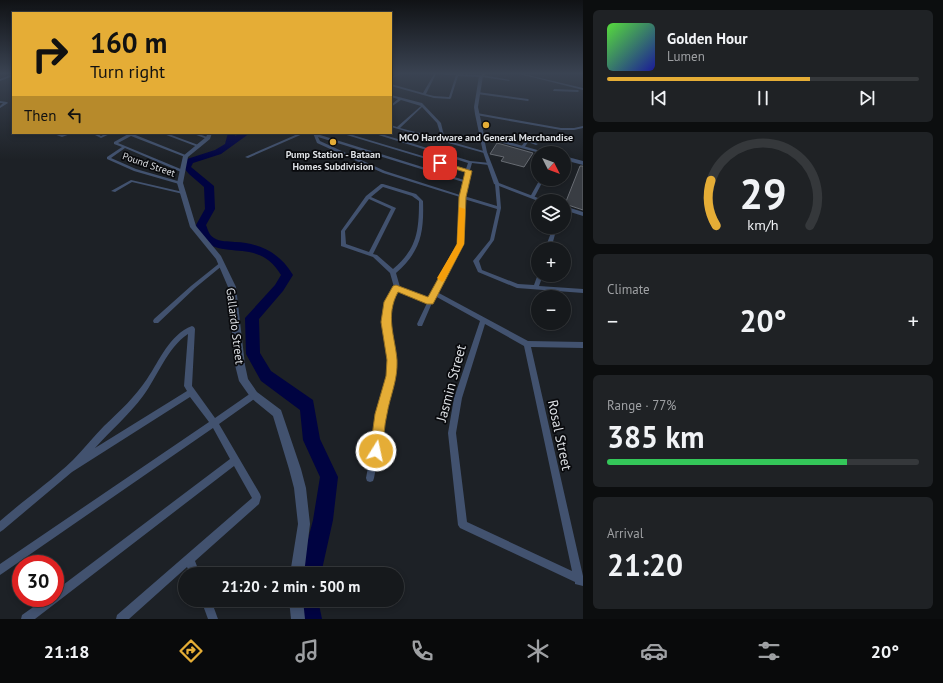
<!DOCTYPE html>
<html lang="en">
<head>
<meta charset="utf-8">
<style>
  :root { --surface:#16191c; --page:#1f2225; --text:#f1f3f6; --muted:#9ea0a3; --line:#35383b; --accent:#e5ad36 }
  body { margin:0; font-family:"PT Sans",sans-serif; background:var(--page); color:var(--text); height:100vh; display:flex; flex-direction:column; font-size:15px; white-space:nowrap }
  * { box-sizing:border-box; margin:0 }
  p { font-size:13px; color:var(--muted) }
  .icon { flex:none; width:22px; height:22px; fill:none; stroke:currentColor; stroke-width:2; stroke-linecap:round; stroke-linejoin:round }
  .map { position:relative; flex:1; overflow:hidden }
  .sheet { display:flex; flex-direction:column; gap:10px; padding:10px; background:#0c0e0f; width:360px }
  .sheet>* { flex:none }
  .guide { position:absolute; left:12px; top:12px; width:380px; height:122px; border-radius:0px; box-shadow:0 2px 6px #0003,0 0 0 1px var(--line); background:#e5ad36; color:#111; overflow:hidden }
  .needle { width:26px; rotate:132deg }
  .fabs { position:absolute; left:531px; top:146px; display:grid; gap:8px }
  .fabs a { display:grid; place-items:center; width:40px; height:40px; border-radius:50%; background:var(--surface); box-shadow:0 2px 6px #0003,0 0 0 1px var(--line); font-size:20px }
  .speed { position:absolute; left:12px; top:555px; display:flex; gap:8px; font-size:20px; font-weight:700; text-align:center }
  .speed>* { display:grid; place-content:center; width:52px; height:52px; border-radius:50%; background:var(--surface); box-shadow:0 2px 6px #0003,0 0 0 1px var(--line); line-height:1 }
  .speed .limit { border:6px solid #d22; background:#fff; color:#111 }
  .pin { position:absolute; display:grid; place-items:center; width:34px; height:34px; color:#fff; margin:-17px; border-radius:8px; box-shadow:0 2px 6px #0006 }
  .me { position:absolute; width:44px; margin:-22px; rotate:10deg; stroke-linejoin:round; filter:drop-shadow(0 0 3px #0008) }
  .turn { display:flex; align-items:center; gap:14px; height:84px; padding:0 12px; font-size:18px }
  .turn .icon { width:52px; height:52px; stroke-width:2.5 }
  .turn b { display:block; font-size:28px; line-height:34px }
  .then { display:flex; align-items:center; height:38px; padding:0 12px; background:#0003; gap:8px; font-size:15px }
  .big { font-size:30px; font-weight:800; line-height:1.1 }
  .sheet .tile { flex:1; display:flex; flex-direction:column; justify-content:center; gap:6px; min-width:0; padding:0 14px; border-radius:6px; background:var(--page) }
  .sheet .dial { align-items:center; gap:0 }
  .dial svg { height:104px; overflow:visible; fill:none; stroke:var(--line); stroke-width:7; stroke-linecap:round; text-anchor:middle }
  .dial text { fill:var(--text); stroke:none }
  .song { display:flex; align-items:center; gap:12px }
  .cover { width:48px; height:48px; border-radius:6px; background:linear-gradient(135deg,hsl(110 70% 55%),hsl(240 70% 35%)) }
  .played { height:4px; border-radius:2px; background:linear-gradient(90deg,var(--accent) 65%,var(--line) 65%) }
  .keys { display:flex; justify-content:space-around; direction:ltr }
  .heat { display:flex; justify-content:space-between; align-items:center; font-size:22px; direction:ltr }
  .charge { height:6px; border-radius:3px; background:linear-gradient(90deg,#34c759 77%,var(--line) 0) }
  .trip { position:absolute; left:178px; top:567px; width:226px; height:40px; border-radius:20px; background:var(--surface); box-shadow:0 2px 6px #0003,0 0 0 1px var(--line); font-weight:800; line-height:40px; text-align:center }
  .tabs { display:flex; height:64px; justify-content:space-around; align-items:center; background:#090a0b; color:var(--muted) }
  .tabs .icon { width:28px; height:28px }
  .tabs .selected { color:var(--accent) }
  .tabs b { font-size:18px; color:var(--text) }
  main { display:flex; flex:1; min-height:0 }
  .map>svg:first-child { display:block }
  .lines { fill:none; stroke-linecap:round; stroke-linejoin:round }
  .river { fill:#000341; fill-rule:evenodd }
  .building { fill:#393d43; stroke:#686c73 }
  .minor { fill:#42526f; fill-rule:evenodd }
  .tertiary { fill:#42526f; fill-rule:evenodd }
  .route { fill:#e5ad36; stroke:#957023 }
  .slow { fill:#f59e0b }
  .poi-dot { fill:#e5ad36; stroke:#090a0d; stroke-width:1.5 }
  .labels { text-anchor:middle; stroke-width:3.5; stroke-linejoin:round; paint-order:stroke }
  .far-poi-label { font-size:10px; font-weight:bold; fill:#dcdfe3; stroke:#090a0d }
  .far-street-label { font-size:10px; fill:#dcdfe3; stroke:#090a0d }
  .street-label { font-size:12px; fill:#dcdfe3; stroke:#090a0d }
  .near-street-label { font-size:14px; fill:#dcdfe3; stroke:#090a0d }
</style>
</head>
<body>
<main>
<div class="map">
<svg width="583" height="619" viewBox="0 0 583 619">
  <rect width="100%" height="100%" fill="#1d2126"/>
  <g class="lines">
    <!-- river -->
    <g class="river">
      <path d="M228 133H236L235 136 241 133H250L221 154 193 163 191 167 214 186 215 209 206 225C208 230 209 235 214 238 220 242 228 241 235 242 260 243 280 253 293 275L283 291 259 319 260 353 271 371 313 400 320 439 338 477 333 520 321 574H299L313 520 320 477 303 440 300 410 261 381 246 354 245 318 275 285 281 275C259 238 227 260 202 240L196 225 205 209 204 187 189 174 183 167 187 159 215 150 225 144Z"/>
      <path d="M296 600H318L322 619H300Z"/>
    </g>
  </g>
  <!-- building -->
  <g class="building">
    <path d="M497 143 533 153 524 167 501 161 504 157 490 154Z"/>
    <path d="M580 166H583V210L565 204Z"/>
  </g>
  <g class="lines">
    <!-- minor -->
    <g class="minor">
      <path d="M13 74V76L0 81V79Z"/>
      <path d="M398 74H400L391 79V77Z"/>
      <path d="M434 74H436L426 94 434 96 449 97 456 75H445L444 74 482 75 510 80 509 81 482 77 458 76 451 98 450 99 434 98 391 86V84L423 93Z"/>
      <path d="M520 74H523L583 88V90Z"/>
      <path d="M554 89 578 90 579 91 578 92 553 91Z"/>
      <path d="M478 92 528 99 529 100 528 101 477 94Z"/>
      <path d="M391 95 422 103 441 123 445 140 487 152 484 153 391 127V125L397 127 421 106 401 100 391 107V105L398 99 391 97ZM422 107 437 123 442 139 400 128Z"/>
      <path d="M0 101 7 102 8 103 0 108V106L3 103H0Z"/>
      <path d="M477 113 561 128H574L583 126V128L574 130H561L476 115V113Z"/>
      <path d="M51 133C55 133 57 134 61 134 64 135 69 133 73 133L62 137Z"/>
      <path d="M91 133H96L101 136 107 133H112L101 138Z"/>
      <path d="M130 133H135L133 134 188 156 185 157 131 136 118 143 183 170V172H181L125 148 111 158 136 169 181 182V184H179L134 171 107 159V157L122 147 114 144V142Z"/>
      <path d="M161 133H166L201 146 198 147Z"/>
      <path d="M191 133H196L210 138 207 139Z"/>
      <path d="M300 133H305L248 158 245 157Z"/>
      <path d="M313 133H317V134L464 180 466 171 340 133H346L466 169 468 163 372 133H378L470 161 490 163V165H489L472 163 470 170 471 171 470 172 468 181 469 182 467 183 464 196 497 206 495 184 497 183 499 184 501 208 494 240 479 261 482 270 518 284 534 285 538 274V275H543L539 286 583 289V293L517 288 478 272 473 261 490 240 497 209 464 199V244L437 292 528 341 583 342V348L531 347 583 576V586L575 584V582L460 528 458 525 448 433 454 398 480 321 435 296 422 326H418L417 324 427 303 398 291C380 310 394 339 395 361 397 378 389 393 386 409 381 432 379 455 374 478L373 481 370 482 367 481 366 478C371 455 373 431 378 409 382 394 388 379 389 364 389 338 373 310 394 287L390 273 373 257 341 246V231L366 196 381 184H383L416 194 423 201C424 233 421 251 396 273L400 287 428 299 458 244 460 197 383 173 317 143ZM318 137 463 182 460 195 385 171 320 141ZM383 187 412 196 419 201C419 231 417 249 393 269L377 255 373 254 396 208 371 197ZM369 199 391 209 369 252 346 244 345 231ZM485 324 524 346 572 571 467 522 456 433 462 398Z"/>
      <path d="M526 140 538 144 536 145 528 142 524 148H522L521 147Z"/>
      <path d="M540 179H544L534 198H530V197Z"/>
      <path d="M131 180 183 192 185 193 183 194 132 182 115 192 111 191Z"/>
      <path d="M553 227H557L551 249H545Z"/>
      <path d="M221 262 223 263 224 264 223 265 195 288 158 323H154L153 321 154 319 191 286Z"/>
      <path d="M192 326 194 327 195 329 192 386 215 418 251 393 254 392 257 393 258 395 257 397 219 424 260 494 261 497 259 504 195 561 200 574H190L187 567 129 619H116L117 615 252 498 234 466 35 619H21L22 615 46 598H55V591L230 459 213 428 3 573 0 575V564L209 422 190 397 72 472 3 530 0 532V521C24 500 50 482 73 460 84 449 93 437 104 426 120 411 135 397 147 379 160 360 169 335 192 326ZM188 334 184 386 187 391 95 448C111 430 129 415 143 396 158 376 167 348 188 334Z"/>
      <path d="M201 600H211L218 619H208Z"/>
    </g>
    <!-- tertiary -->
    <g class="tertiary">
      <path d="M482 74H486L483 76 478 107 484 135 548 153H540L484 138 487 152 499 183 546 201H538L494 184 483 152 475 114 474 107 479 76Z"/>
      <path d="M208 133H212L210 139 188 157 183 183 196 226 221 256 236 287 245 365 248 379 257 392 281 410 301 469 306 488 310 524 304 574H290L298 524 294 488 289 469 273 416 251 398 239 381 235 365 228 287 216 259 190 227 177 183 183 156 206 137Z"/>
      <path d="M564 156 583 161V165L564 160Z"/>
      <path d="M564 206 583 212V216L564 210Z"/>
      <path d="M289 600H303L305 619H291Z"/>
    </g>
  </g>
  <!-- sky -->
  <linearGradient id="sky" x2="0" y2="1"><stop stop-color="#101215"/><stop offset="0.46" stop-color="#3a4352"/><stop offset="1" stop-color="#3a4352" stop-opacity="0"/></linearGradient>
  <rect width="583" height="160" fill="url(#sky)"/>
  <!-- route -->
  <path class="route" d="M440 161 472 171 466 197 464 244 433 304H427L398 292C385 316 395 336 397 360 398 380 390 396 387 414 384 426 384 439 382 451L380 455 376 457 372 455 370 451 375 414 386 376 387 360 381 322 384 302 393 286 396 285 428 297 457 244 459 197 465 172 438 164V162Z"/>
  <!-- slow -->
  <path class="slow" d="M459 207 465 209 464 244 444 281 442 282 437 278 457 244Z"/>
  <!-- markers -->
  <g class="poi-dot">
    <circle cx="486" cy="125" r="4"/>
    <circle cx="333" cy="142" r="4"/>
  </g>
  <g class="labels">
    <!-- far-poi labels -->
    <g class="far-poi-label">
      <text x="486" y="141">MCO Hardware and General Merchandise</text>
      <text x="333" y="158">Pump Station - Bataan<tspan x="333" dy="12">Homes Subdivision</tspan></text>
    </g>
    <!-- far-street labels -->
    <g class="far-street-label">
      <text transform="translate(149 164) rotate(19)" y="4">Pound Street</text>
    </g>
    <!-- street labels -->
    <g class="street-label">
      <text transform="translate(235 326) rotate(83)" y="4">Gallardo Street</text>
    </g>
    <!-- near-street labels -->
    <g class="near-street-label">
      <text transform="translate(451 383) rotate(-75)" y="5">Jasmin Street</text>
      <text transform="translate(560 435) rotate(78)" y="5">Rosal Street</text>
    </g>
  </g>
</svg>
<div class="fabs">
<a><svg class="needle" viewBox="-14 -14 28 28"><path d="M0-13l5 13h-10z" fill="#e53935"/><path d="M0 13l5-13h-10z" fill="#9ea0a3"/></svg></a>
<a><svg class="icon" aria-label="layers" viewBox="0 0 24 24"><path d="M12 4l9 5-9 5-9-5zM3 14l9 5 9-5"/></svg></a>
<a>+</a>
<a>−</a>
</div>
<div class="speed"><div class="limit">30</div></div>
<div class="pin" style="left:440px;top:163px;background:#d93025"><svg class="icon" aria-label="arrive" viewBox="0 0 24 24"><path d="M6 21V4h12l-3 4 3 4H6"/></svg></div>
<svg class="me" style="left:376px;top:451px" viewBox="-20 -20 40 40"><circle r="17" fill="#e5ad36" stroke="#fff" stroke-width="3"/><path d="M0-11L8 9 0 5-8 9z" fill="#fff"/></svg>
<div class="trip">21:20 · 2 min · 500 m</div>
<div class="guide">
<div class="turn"><svg class="icon" aria-label="right" viewBox="0 0 24 24"><path d="M7 20v-9h11M14 6l5 5-5 5"/></svg><div><b>160 m</b>Turn right</div></div>
<div class="then">Then<svg class="icon" aria-label="left" viewBox="0 0 24 24"><path d="M17 20v-9H6M10 6l-5 5 5 5"/></svg></div>
</div>
</div>
<section class="sheet">
<div class="tile">
<div class="song"><i class="cover"></i><div><b>Golden Hour</b><p>Lumen</p></div></div>
<div class="played"></div>
<div class="keys"><svg class="icon" aria-label="previous" viewBox="0 0 24 24"><path d="M18 5L8 12l10 7zM5 5v14"/></svg><svg class="icon" aria-label="pause" viewBox="0 0 24 24"><path d="M8 5v14M16 5v14"/></svg><svg class="icon" aria-label="next" viewBox="0 0 24 24"><path d="M6 5l10 7-10 7zM19 5v14"/></svg></div>
</div>
<div class="tile dial"><svg viewBox="0 0 100 80">
<path d="M14 69A42 42 0 1 1 86 69"/>
<path d="M14 69A42 42 0 0 1 10 34" stroke="#e5ad36"/>
<text x="50" y="56" font-size="32" font-weight="700">29</text>
<text x="50" y="72" font-size="11">km/h</text>
</svg></div>
<div class="tile"><p>Climate</p>
<div class="heat"><a>−</a><b class="big">20°</b><a>+</a></div>
</div>
<div class="tile"><p>Range · 77%</p><b class="big">385 km</b><div class="charge"></div></div>
<div class="tile"><p>Arrival</p><b class="big">21:20</b></div>
</section>
</main>
<nav class="tabs">
<b>21:18</b>
<svg class="icon selected" aria-label="directions" viewBox="0 0 24 24"><path d="M12 3l9 9-9 9-9-9zM9 14v-3h6M13 9l2 2-2 2"/></svg>
<svg class="icon" aria-label="music" viewBox="0 0 24 24"><path d="M9 18V5l10-2v13"/><circle cx="6" cy="18" r="3"/><circle cx="16" cy="16" r="3"/></svg>
<svg class="icon" aria-label="phone" viewBox="0 0 24 24"><path d="M5 4h4l2 5-3 2q2 4 5 5l2-3 5 2v4C11 20 4 13 5 4z"/></svg>
<svg class="icon" aria-label="climate" viewBox="0 0 24 24"><path d="M12 3v18M4 7l16 10M4 17L20 7"/></svg>
<svg class="icon" aria-label="car" viewBox="0 0 24 24"><path d="M5 17H2v-5l4-1 3-4h7l3 4 3 1v5h-3M9 17h6M6 11h13"/><circle cx="7" cy="17" r="2"/><circle cx="17" cy="17" r="2"/></svg>
<svg class="icon" aria-label="filters" viewBox="0 0 24 24"><path d="M4 7h16M4 17h16"/><circle cx="9" cy="7" r="2"/><circle cx="15" cy="17" r="2"/></svg>
<b>20°</b>
</nav>
</body>
</html>
